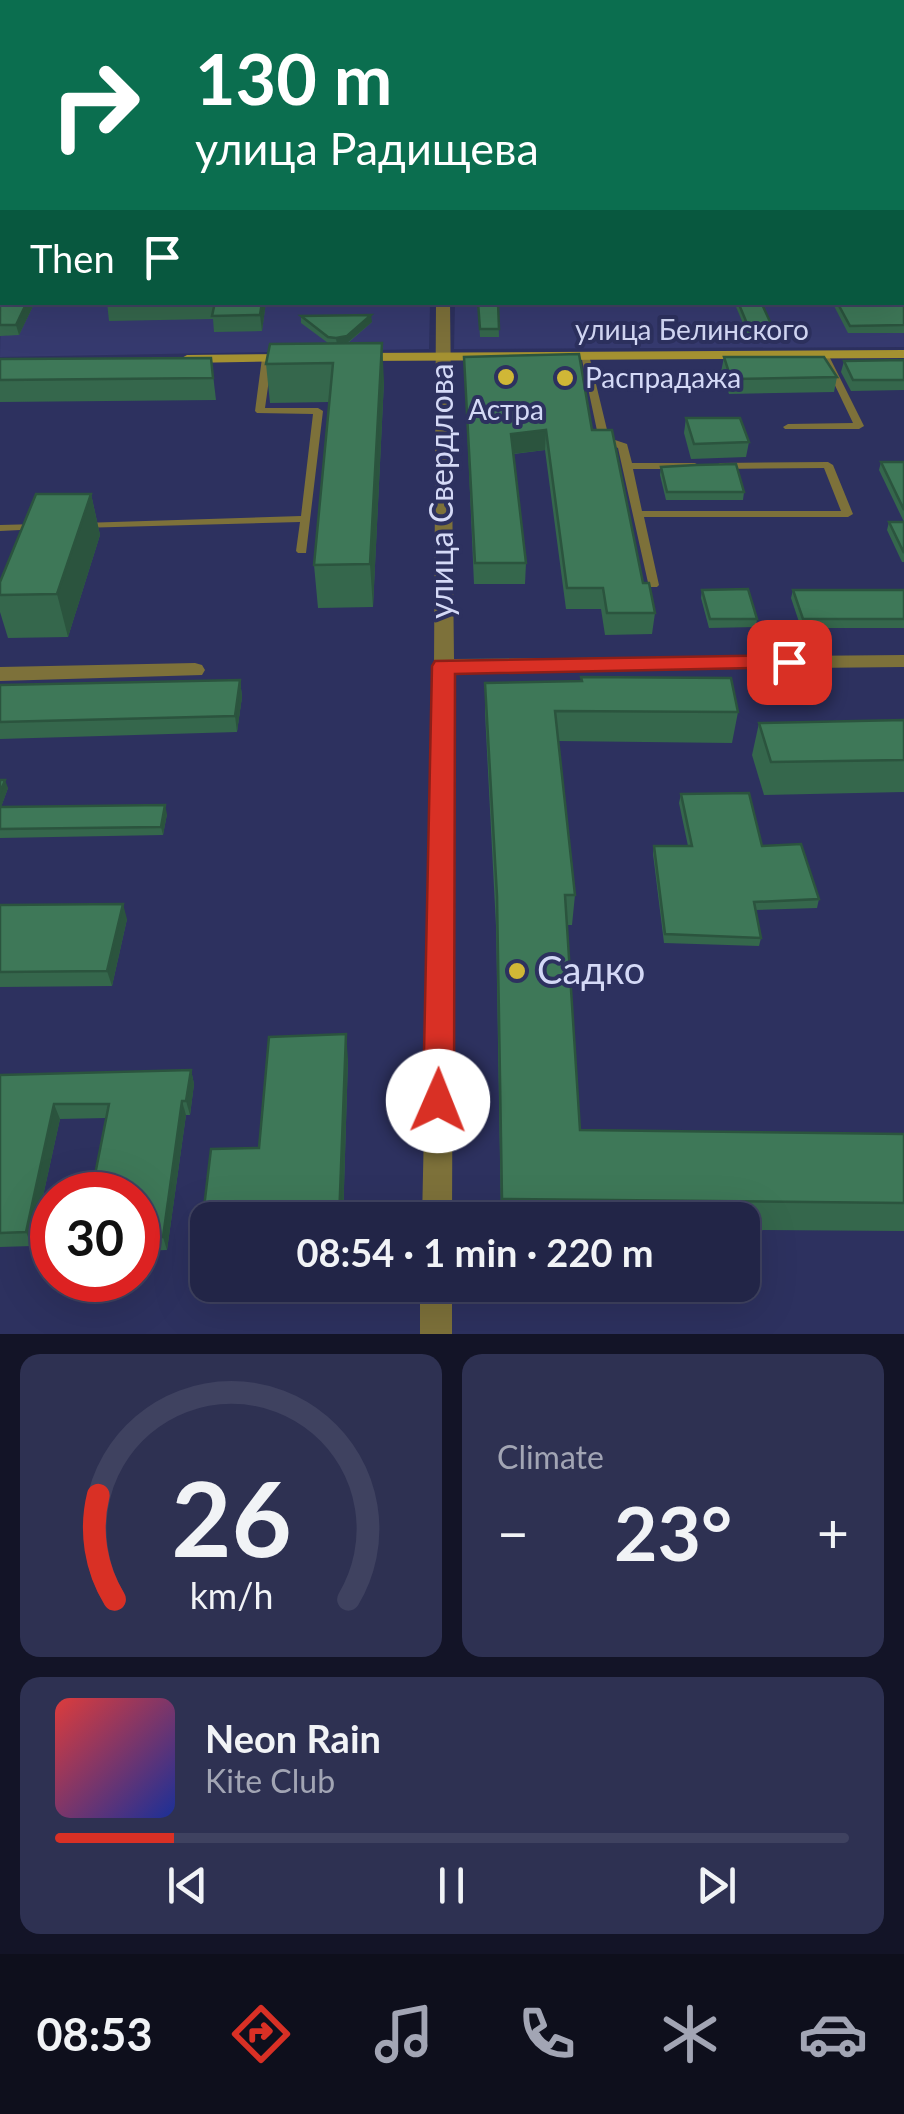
<!DOCTYPE html>
<html lang="en">
<head>
<meta charset="utf-8">
<style>
  :root { --surface:#222547; --page:#2e3152; --text:#f1f3f6; --muted:#a2a5b4; --line:#3f4260; --accent:#d93025 }
  body { margin:0; font-family:Lato,sans-serif; background:var(--page); color:var(--text); height:100vh; display:flex; flex-direction:column; font-size:38px; white-space:nowrap }
  * { box-sizing:border-box; margin:0 }
  p { font-size:32px; color:var(--muted) }
  .icon { flex:none; width:55px; height:55px; fill:none; stroke:currentColor; stroke-width:2; stroke-linecap:round; stroke-linejoin:round }
  .map { position:relative; height:1334px; overflow:hidden }
  .details { display:flex; flex-direction:column; gap:20px; padding:20px; background:#131427; flex:1 }
  .details>* { flex:none }
  .hud { position:absolute; left:0px; top:0px; width:905px; height:305px; box-shadow:0 10px 40px #0002,0 0 0 2px var(--line); background:#0b6e4f; color:#fff; overflow:hidden }
  .speed { position:absolute; left:30px; top:1172px; display:flex; gap:20px; font-size:50px; font-weight:700; text-align:center }
  .speed>* { display:grid; place-content:center; width:130px; height:130px; border-radius:50%; background:var(--surface); box-shadow:0 10px 40px #0002,0 0 0 2px var(--line); line-height:1 }
  .speed .limit { border:15px solid #d22; background:#fff; color:#111 }
  .pin { position:absolute; display:grid; place-items:center; width:85px; height:85px; color:#fff; margin:-42px; border-radius:20px; box-shadow:0 5px 15px #0006 }
  .me { position:absolute; width:110px; margin:-55px; rotate:1deg; stroke-linejoin:round; filter:drop-shadow(0 0 8px #0008) }
  .turn { display:flex; align-items:center; gap:35px; height:210px; padding:0 30px; font-size:45px }
  .turn .icon { width:130px; height:130px; stroke-width:2.5 }
  .turn b { display:block; font-size:70px; line-height:85px }
  .then { display:flex; align-items:center; height:95px; padding:0 30px; background:#0003; gap:20px; font-size:38px }
  .big { font-size:75px; font-weight:700; line-height:1.1 }
  .details .card { flex:1; display:flex; flex-direction:column; justify-content:center; gap:15px; min-width:0; padding:0 35px; border-radius:20px; background:var(--page) }
  .details .dial { align-items:center; gap:0 }
  .dial svg { height:260px; overflow:visible; fill:none; stroke:var(--line); stroke-width:7; stroke-linecap:round; text-anchor:middle }
  .dial text { fill:var(--text); stroke:none }
  .song { display:flex; align-items:center; gap:30px }
  .cover { width:120px; height:120px; border-radius:15px; background:linear-gradient(135deg,hsl(0 70% 55%),hsl(230 70% 35%)) }
  .played { height:10px; border-radius:5px; background:linear-gradient(90deg,var(--accent) 15%,var(--line) 15%) }
  .keys { display:flex; justify-content:space-around; direction:ltr }
  .heat { display:flex; justify-content:space-between; align-items:center; font-size:55px; direction:ltr }
  .details .tiles { flex:1; display:grid; gap:20px; grid-template-columns:1fr 1fr }
  .card:last-child { grid-column:span 2 }
  .trip { position:absolute; left:190px; top:1202px; width:570px; height:100px; border-radius:20px; background:var(--surface); box-shadow:0 10px 40px #0002,0 0 0 2px var(--line); font-weight:700; line-height:100px; text-align:center }
  .tab-bar { display:flex; height:160px; justify-content:space-around; align-items:center; background:#0e0f1c; color:var(--muted) }
  .tab-bar .icon { width:70px; height:70px }
  .tab-bar .selected { color:var(--accent) }
  .tab-bar b { font-size:45px; color:var(--text) }
  .map>svg:first-child { display:block }
  .built { fill:#363a6f }
  .lines { fill:none; stroke-linecap:round; stroke-linejoin:round }
  .path { stroke:#7e82a8; stroke-width:2.5; stroke-dasharray:1 4; stroke-linecap:butt }
  .lane { fill:#7d713a; fill-rule:evenodd }
  .street { fill:#7d713a; fill-rule:evenodd }
  .secondary { fill:#a49131; fill-rule:evenodd }
  .wall { fill:#35674c }
  .shaded-wall { fill:#2b543e }
  .building { fill:#3e7858; stroke:#2b543e; stroke-width:2.5 }
  .route { fill:#d93025; stroke:#8d1f18; stroke-width:2.5 }
  .poi-dot { fill:#d0b736; stroke:#2d315f; stroke-width:4 }
  .labels { text-anchor:middle; stroke-width:8; stroke-linejoin:round; paint-order:stroke }
  .far-street-label { font-size:28px; fill:#d4d9f6; stroke:#2d315f }
  .far-poi-label { font-size:28px; fill:#d4d9f6; stroke:#2d315f; text-anchor:start }
  .street-label { font-size:32px; fill:#d4d9f6; stroke:#2d315f }
  .near-poi-label { font-size:38px; fill:#d4d9f6; stroke:#2d315f; text-anchor:start }
</style>
</head>
<body>
<div class="map">
<svg width="904" height="1334" viewBox="0 0 904 1334">
  <rect width="100%" height="100%" fill="#2d315f"/>
  <!-- built -->
  <g class="built">
    <path d="M903 243 904 347 454 349 455 303 902 302Z"/>
    <path d="M2 255V302L430 303 429 349 0 357Z"/>
  </g>
  <g class="lines">
    <!-- path -->
    <path class="path" d="M344 2 406 1"/>
    <!-- lane -->
    <g class="lane">
      <path d="M824 351 828 354 864 426 859 429H785L783 427 788 424 853 423 820 354Z"/>
      <path d="M585 352 589 355 609 438 627 444 632 463H695L700 466 695 469H633L642 511H841L824 468 720 469 715 466 720 463 828 462 833 465 853 514 848 517H644L659 585 657 587H649L618 448 599 440 581 355Z"/>
      <path d="M267 355 272 358 265 408H318L323 411 306 553H298L296 551 300 522 78 528 77 526 82 523 301 516 313 414 257 413 255 411 262 358Z"/>
      <path d="M37 524 42 527 41 529 0 531V525Z"/>
    </g>
    <!-- street -->
    <g class="street">
      <rect x="438" y="0" width="8" height="2"/>
      <rect x="0" y="173" width="2" height="6"/>
      <path d="M902 225 904 226V235L902 234Z"/>
      <path d="M2 243V254L0 255V244Z"/>
      <path d="M436 302H450L454 659 904 655V667L454 672 452 1220H422L434 666Z"/>
      <path d="M195 663 202 665 205 670 202 675 0 681V667Z"/>
      <rect x="420" y="1285" width="32" height="49"/>
    </g>
    <!-- secondary -->
    <g class="secondary">
      <rect x="902" y="59" width="2" height="6"/>
      <path d="M904 350V358L357 361 350 357 357 353Z"/>
      <path d="M293 354 300 358 298 361 187 363 180 359 187 355Z"/>
    </g>
  </g>
  <!-- wall -->
  <g class="wall">
    <path d="M0 0 2 2V80H0Z"/>
    <path d="M161 0H324V2Z"/>
    <path d="M902 138H904V194L902 192Z"/>
    <path d="M904 264V333H848L832 302H902Z"/>
    <path d="M0 292 35 302 19 335 0 336Z"/>
    <path d="M107 302H266L262 331 214 332 213 319 109 321Z"/>
    <path d="M464 302H498L499 337H480L478 303Z"/>
    <path d="M734 302H761L772 326 771 333H747Z"/>
    <path d="M301 316 372 322 348 343 384 381 373 607 318 608 314 565 329 402 270 403 266 364 328 343 301 323Z"/>
    <path d="M464 357 592 430 643 583 655 613 652 634 605 635 601 609H566L545 450 514 454 526 563 525 584H474Z"/>
    <path d="M724 357 837 377 834 392 729 394 721 372Z"/>
    <path d="M211 358 216 400 0 402V359Z"/>
    <path d="M904 360V390L851 391 841 372 844 361Z"/>
    <path d="M686 418 749 442 746 457 691 459 684 433Z"/>
    <path d="M881 462H904V562H902L887 530 889 522H904L879 470Z"/>
    <path d="M661 467 744 492 743 500H666L660 475Z"/>
    <path d="M91 494 100 535 68 637 8 638 0 612V582Z"/>
    <path d="M702 590 757 619 756 627 709 628 701 598Z"/>
    <path d="M793 590H904V628H801L791 598Z"/>
    <path d="M240 680 242 697 237 732 0 739V685Z"/>
    <path d="M485 683 738 712 732 743 558 741 575 895 572 925H567L580 1130 904 1134V1231L742 1230V1220H501L496 926 485 713Z"/>
    <path d="M904 720V792L764 795 752 755 759 723Z"/>
    <path d="M0 780 8 788 1 807 167 814 163 835 0 838Z"/>
    <path d="M681 794 762 846 819 899 817 908 755 910 761 938 759 946 664 943 653 854 654 846H688L679 803Z"/>
    <path d="M0 905 127 919 112 986 0 987Z"/>
    <path d="M348 1059 343 1220H208V1245L202 1224 259 1148Z"/>
    <path d="M191 1070 194 1084 190 1115H186L167 1250 138 1251V1195L106 1118 60 1119 32 1246 0 1247V1075Z"/>
  </g>
  <!-- shaded-wall -->
  <g class="shaded-wall">
    <path d="M27 302H35L19 335 16 325Z"/>
    <path d="M262 302H266L262 331 260 315Z"/>
    <path d="M371 315 372 322 347 343 337 345 336 338Z"/>
    <path d="M382 343 384 381 373 607 370 564Z"/>
    <path d="M546 430 545 450 511 454V434Z"/>
    <path d="M91 494 100 535 68 637 57 594Z"/>
    <path d="M240 680 242 697 237 732 235 716Z"/>
    <path d="M5 780 8 788 0 810V793Z"/>
    <path d="M165 805 167 814 163 835 161 827Z"/>
    <path d="M123 904 127 919 112 986 107 971Z"/>
    <path d="M346 1034 348 1059 343 1220H339Z"/>
    <path d="M191 1070 194 1084 190 1115 186 1101Z"/>
    <path d="M182 1101 186 1115 167 1250 163 1237Z"/>
    <path d="M54 1104 60 1119 32 1246 26 1232Z"/>
  </g>
  <!-- building -->
  <g class="building">
    <path d="M0 0H118L116 2H2V66H0L2 46H0V24H2V14H0Z"/>
    <path d="M161 0H186L185 2H159Z"/>
    <path d="M254 0H323L322 2H253Z"/>
    <rect x="401" y="0" width="20" height="2"/>
    <path d="M458 0H482V2H459Z"/>
    <path d="M551 0H901V2H552Z"/>
    <path d="M2 126V162L0 155V129Z"/>
    <path d="M902 262 904 264V325L850 326 837 302H902Z"/>
    <path d="M2 287V302H27L16 325H0V292Z"/>
    <path d="M107 302H207L106 305Z"/>
    <path d="M215 302H262L260 315 212 316Z"/>
    <path d="M478 302H498L499 329H480Z"/>
    <path d="M738 302H761L772 326H748Z"/>
    <path d="M371 315 347 336 336 338 328 337 301 316Z"/>
    <path d="M382 343 370 564 314 565 333 363 266 364 270 344Z"/>
    <path d="M579 354 592 430H612L643 583H649L655 613H607L603 588H567L546 430 511 434 526 563H475L464 357Z"/>
    <path d="M724 357H824L837 377 731 379Z"/>
    <path d="M211 358 213 378 0 380V359Z"/>
    <path d="M904 360V380H853L844 361Z"/>
    <path d="M686 418H740L749 442 694 444Z"/>
    <path d="M881 462H904V510Z"/>
    <path d="M736 464 744 492H667L661 467 696 465Z"/>
    <path d="M36 494H91L57 594 0 595V582Z"/>
    <path d="M889 522H904V553Z"/>
    <path d="M748 589 757 619H710L702 590Z"/>
    <path d="M793 590H904V619H803Z"/>
    <path d="M581 677 731 678 738 712 555 711 575 895H565L580 1130 904 1134V1203L502 1199 497 896 485 683 582 681Z"/>
    <path d="M240 680 235 716 0 722V685Z"/>
    <path d="M904 720V760L771 762 759 723Z"/>
    <path d="M0 780H5L0 793Z"/>
    <path d="M749 793 762 846 801 844 819 899 754 902 761 938 665 934 654 846H692L681 794Z"/>
    <path d="M165 805 161 827 0 829V807Z"/>
    <path d="M123 904 107 971 0 972V905Z"/>
    <path d="M346 1034 339 1220H208V1224H202L211 1149 259 1148 269 1037Z"/>
    <path d="M191 1070 186 1101H182L163 1237H138V1195H91L109 1104H54L26 1232 0 1233V1075Z"/>
  </g>
  <!-- route -->
  <path class="route" d="M789 655 797 657 800 662 797 667 455 674 454 1101 450 1111 438 1116 427 1111 423 1101 432 666 435 661Z"/>
  <!-- markers -->
  <g class="poi-dot">
    <circle cx="506" cy="377" r="10"/>
    <circle cx="565" cy="378" r="10"/>
    <circle cx="517" cy="971" r="10"/>
  </g>
  <g class="labels">
    <!-- far-street labels -->
    <g class="far-street-label">
      <text x="692" y="340">улица Белинского</text>
    </g>
    <!-- far-poi labels -->
    <g class="far-poi-label">
      <text x="585" y="388">Распрадажа</text>
      <text x="506" y="420" text-anchor="middle">Астра</text>
    </g>
    <!-- street labels -->
    <g class="street-label">
      <text transform="translate(442 491) rotate(-90)" y="11">улица Свердлова</text>
    </g>
    <!-- near-poi labels -->
    <g class="near-poi-label">
      <text x="537" y="984">Садко</text>
    </g>
  </g>
</svg>
<div class="speed"><div class="limit">30</div></div>
<div class="pin" style="left:789px;top:662px;background:#d93025"><svg class="icon" aria-label="arrive" viewBox="0 0 24 24"><path d="M6 21V4h12l-3 4 3 4H6"/></svg></div>
<svg class="me" style="left:438px;top:1101px" viewBox="-20 -20 40 40"><circle r="19" fill="#fff"/><path d="M0-13L10 11 0 6-10 11z" fill="#d93025"/></svg>
<div class="trip">08:54 · 1 min · 220 m</div>
<div class="hud">
<div class="turn"><svg class="icon" aria-label="right" viewBox="0 0 24 24"><path d="M7 20v-9h11M14 6l5 5-5 5"/></svg><div><b>130 m</b>улица Радищева</div></div>
<div class="then">Then<svg class="icon" aria-label="arrive" viewBox="0 0 24 24"><path d="M6 21V4h12l-3 4 3 4H6"/></svg></div>
</div>
</div>
<section class="details">
<div class="tiles">
<div class="card dial"><svg viewBox="0 0 100 80">
<path d="M14 69A42 42 0 1 1 86 69"/>
<path d="M14 69A42 42 0 0 1 9 37" stroke="#d93025"/>
<text x="50" y="56" font-size="32" font-weight="700">26</text>
<text x="50" y="72" font-size="11">km/h</text>
</svg></div>
<div class="card"><p>Climate</p>
<div class="heat"><a>−</a><b class="big">23°</b><a>+</a></div>
</div>
<div class="card">
<div class="song"><i class="cover"></i><div><b>Neon Rain</b><p>Kite Club</p></div></div>
<div class="played"></div>
<div class="keys"><svg class="icon" aria-label="previous" viewBox="0 0 24 24"><path d="M18 5L8 12l10 7zM5 5v14"/></svg><svg class="icon" aria-label="pause" viewBox="0 0 24 24"><path d="M8 5v14M16 5v14"/></svg><svg class="icon" aria-label="next" viewBox="0 0 24 24"><path d="M6 5l10 7-10 7zM19 5v14"/></svg></div>
</div>
</div>
</section>
<nav class="tab-bar">
<b>08:53</b>
<svg class="icon selected" aria-label="directions" viewBox="0 0 24 24"><path d="M12 3l9 9-9 9-9-9zM9 14v-3h6M13 9l2 2-2 2"/></svg>
<svg class="icon" aria-label="music" viewBox="0 0 24 24"><path d="M9 18V5l10-2v13"/><circle cx="6" cy="18" r="3"/><circle cx="16" cy="16" r="3"/></svg>
<svg class="icon" aria-label="phone" viewBox="0 0 24 24"><path d="M5 4h4l2 5-3 2q2 4 5 5l2-3 5 2v4C11 20 4 13 5 4z"/></svg>
<svg class="icon" aria-label="climate" viewBox="0 0 24 24"><path d="M12 3v18M4 7l16 10M4 17L20 7"/></svg>
<svg class="icon" aria-label="car" viewBox="0 0 24 24"><path d="M5 17H2v-5l4-1 3-4h7l3 4 3 1v5h-3M9 17h6M6 11h13"/><circle cx="7" cy="17" r="2"/><circle cx="17" cy="17" r="2"/></svg>
</nav>
</body>
</html>
